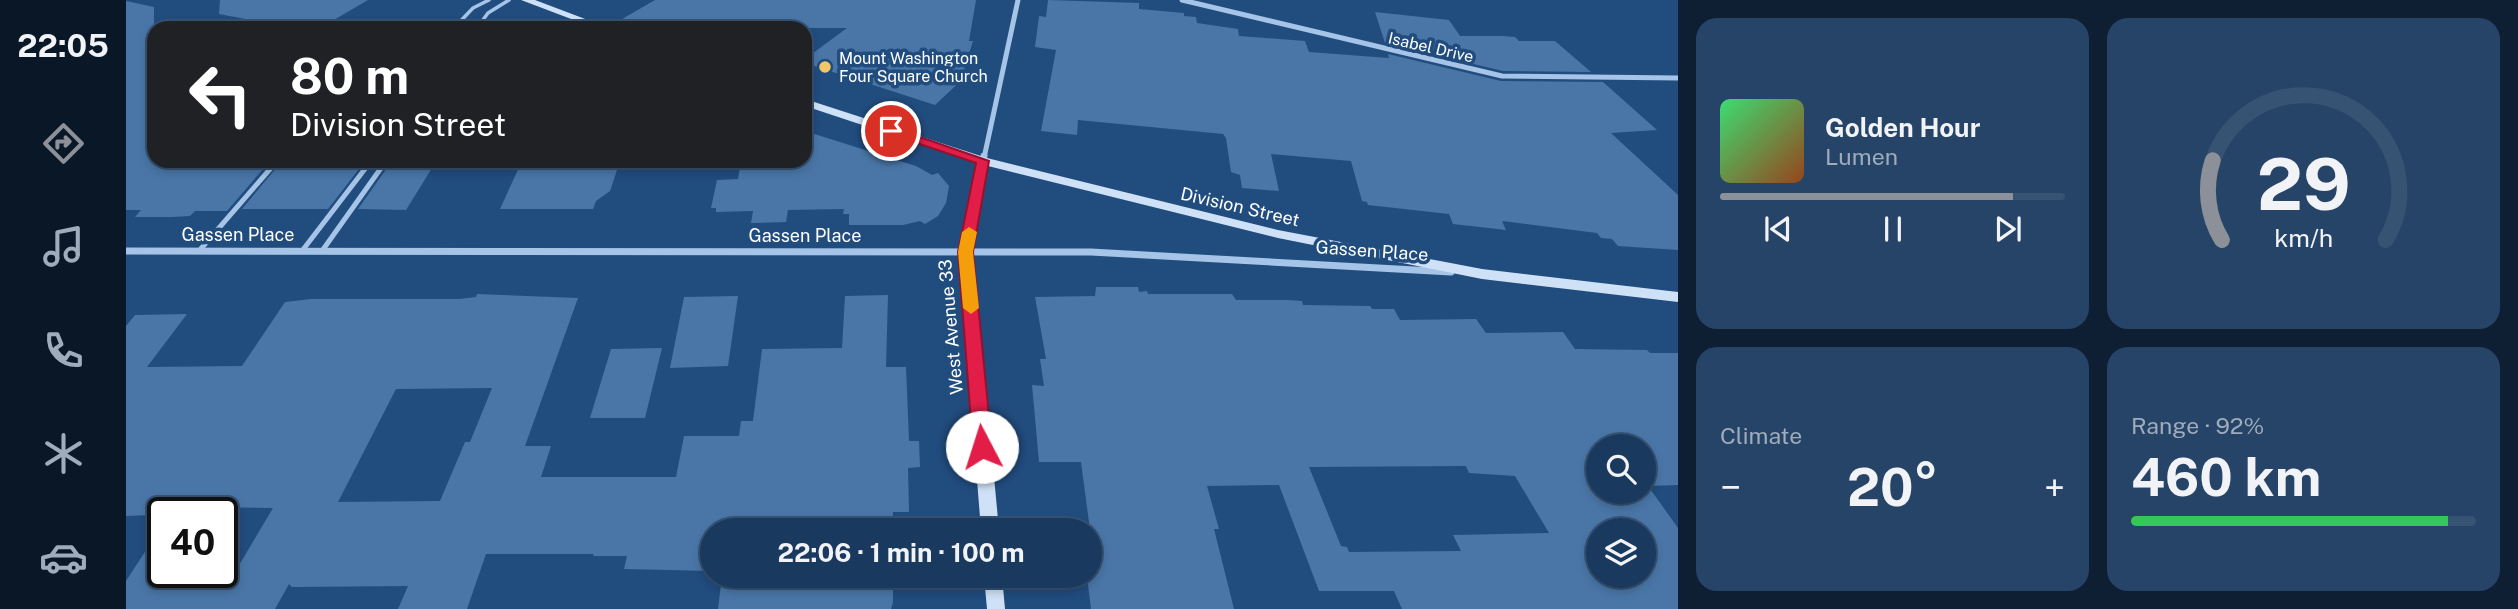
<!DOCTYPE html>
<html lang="en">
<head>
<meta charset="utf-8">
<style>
  :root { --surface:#19395e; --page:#264467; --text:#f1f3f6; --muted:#9facbc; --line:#375373; --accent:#8c9099 }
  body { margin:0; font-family:"Public Sans",sans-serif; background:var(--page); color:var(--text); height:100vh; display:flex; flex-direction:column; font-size:26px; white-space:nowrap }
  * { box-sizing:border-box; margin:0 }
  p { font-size:23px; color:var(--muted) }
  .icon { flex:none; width:38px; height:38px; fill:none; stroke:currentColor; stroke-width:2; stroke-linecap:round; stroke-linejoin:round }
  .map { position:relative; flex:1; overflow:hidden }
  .sheet { display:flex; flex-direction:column; gap:18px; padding:18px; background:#0e1f34; width:840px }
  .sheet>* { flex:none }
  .banner { position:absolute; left:21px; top:21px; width:665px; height:147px; border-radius:21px; box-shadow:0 4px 10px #0003,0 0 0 2px var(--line); background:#202124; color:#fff; overflow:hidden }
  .tools { position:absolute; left:1460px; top:434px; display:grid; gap:14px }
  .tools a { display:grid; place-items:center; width:70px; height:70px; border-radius:50%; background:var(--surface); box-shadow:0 4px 10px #0003,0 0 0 2px var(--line); font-size:35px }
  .speed { position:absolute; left:21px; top:497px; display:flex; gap:14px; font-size:35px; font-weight:700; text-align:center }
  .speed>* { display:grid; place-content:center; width:91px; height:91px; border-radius:50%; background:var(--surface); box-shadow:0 4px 10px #0003,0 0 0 2px var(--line); line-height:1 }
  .speed .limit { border:4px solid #111; border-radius:10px; background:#fff; color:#111 }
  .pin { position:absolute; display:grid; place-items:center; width:60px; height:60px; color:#fff; margin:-30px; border:4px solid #fff; border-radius:50%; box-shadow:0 2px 7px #0007 }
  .me { position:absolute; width:77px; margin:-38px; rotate:355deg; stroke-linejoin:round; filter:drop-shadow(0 0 5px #0008) }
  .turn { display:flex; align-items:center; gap:24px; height:147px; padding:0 28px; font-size:32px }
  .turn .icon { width:91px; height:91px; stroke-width:2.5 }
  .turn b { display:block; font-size:49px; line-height:60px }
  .big { font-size:52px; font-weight:700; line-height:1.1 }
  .sheet .tile { flex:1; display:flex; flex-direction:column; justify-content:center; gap:10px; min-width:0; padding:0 24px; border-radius:21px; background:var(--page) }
  .sheet .dial { align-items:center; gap:0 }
  .dial svg { height:182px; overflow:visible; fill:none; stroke:var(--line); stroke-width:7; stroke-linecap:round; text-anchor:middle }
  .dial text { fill:var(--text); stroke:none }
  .song { display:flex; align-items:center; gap:21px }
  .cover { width:84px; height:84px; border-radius:10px; background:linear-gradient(135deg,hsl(140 70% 55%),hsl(20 70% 35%)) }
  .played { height:7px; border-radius:4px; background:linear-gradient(90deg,var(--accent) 85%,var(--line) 85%) }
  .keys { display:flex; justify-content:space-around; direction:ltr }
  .heat { display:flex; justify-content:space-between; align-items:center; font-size:38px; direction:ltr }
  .charge { height:10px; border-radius:5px; background:linear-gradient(90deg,#34c759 92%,var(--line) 0) }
  .sheet .tiles { flex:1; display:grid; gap:18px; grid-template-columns:repeat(2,1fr) }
  .trip { position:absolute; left:574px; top:518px; width:402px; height:70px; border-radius:35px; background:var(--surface); box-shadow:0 4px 10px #0003,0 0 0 2px var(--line); font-weight:700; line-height:70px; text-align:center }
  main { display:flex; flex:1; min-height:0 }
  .menu { display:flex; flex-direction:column; width:126px; justify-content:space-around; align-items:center; background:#0a1726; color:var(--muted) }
  .menu .icon { width:49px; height:49px }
  .menu .current { color:var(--accent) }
  .menu b { font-size:32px; color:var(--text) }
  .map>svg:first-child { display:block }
  .building { fill:#4976a7; fill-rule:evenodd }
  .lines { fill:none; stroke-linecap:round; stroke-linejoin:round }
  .lane-far1 { stroke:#a5c4e7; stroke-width:3.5 }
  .lane { stroke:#a5c4e7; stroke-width:5 }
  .street-far1 { stroke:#a5c4e7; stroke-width:5 }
  .street { stroke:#a5c4e7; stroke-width:7 }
  .secondary { fill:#cfe1f6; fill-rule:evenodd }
  .route { fill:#e11d48; stroke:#92132f; stroke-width:2 }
  .slow { fill:#f59e0b }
  .poi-dot { fill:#f4c766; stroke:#214c7e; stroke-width:2.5 }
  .labels { text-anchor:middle; stroke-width:7; stroke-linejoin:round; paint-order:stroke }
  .far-street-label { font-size:16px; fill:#fff; stroke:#214c7e }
  .far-poi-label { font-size:16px; fill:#fff; stroke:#214c7e; text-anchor:start }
  .street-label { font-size:18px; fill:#fff; stroke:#214c7e }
</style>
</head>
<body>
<main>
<nav class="menu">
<b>22:05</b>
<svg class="icon current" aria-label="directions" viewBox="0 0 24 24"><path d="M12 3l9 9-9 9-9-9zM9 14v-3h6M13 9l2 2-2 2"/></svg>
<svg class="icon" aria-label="music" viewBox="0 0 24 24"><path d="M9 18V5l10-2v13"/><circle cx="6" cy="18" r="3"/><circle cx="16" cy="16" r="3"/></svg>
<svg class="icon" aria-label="phone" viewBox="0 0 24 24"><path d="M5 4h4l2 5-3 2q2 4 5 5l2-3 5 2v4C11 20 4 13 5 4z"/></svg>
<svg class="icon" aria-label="climate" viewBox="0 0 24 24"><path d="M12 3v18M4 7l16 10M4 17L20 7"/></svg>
<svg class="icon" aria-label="car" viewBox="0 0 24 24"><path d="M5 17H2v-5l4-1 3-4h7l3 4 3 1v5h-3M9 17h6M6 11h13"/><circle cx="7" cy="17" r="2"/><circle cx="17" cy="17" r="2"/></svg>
</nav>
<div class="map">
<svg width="1552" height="609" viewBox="0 0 1552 609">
  <rect width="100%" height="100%" fill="#214c7e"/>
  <!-- building -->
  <g class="building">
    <path d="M94 0H242L194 28H168L93 14Z"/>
    <path d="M529 0H850L843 41H847L838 70 840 76 809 105 679 63V59L721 28H486L484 26Z"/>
    <path d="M922 0 1013 3V9L1058 13V16L1070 17 1071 23 1112 29 1113 36 1179 41 1183 52 1263 58 1262 54 1375 81 1477 82 1531 130 1485 133 1552 195V250L1492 246 1486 239 1475 238 1471 233 1376 221 1380 230 1327 224 1323 214 1242 205 1241 202 1236 201 1225 161 1145 154 1153 191 1116 188 1114 175 1105 172 1100 138 1097 134 952 120 951 135 915 131 930 50 909 47 913 16 920 17Z"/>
    <path d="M0 1 28 7V161H144L101 211H69L64 216 46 217H9L15 210H0Z"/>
    <path d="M1249 12 1323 20 1334 36H1377L1389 37 1393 41H1429L1465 72 1377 71 1259 43Z"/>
    <path d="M679 131 790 166 806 175 812 173 823 186 820 203 812 216 799 224 794 221 777 225H723V214H717L718 209 662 210 660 222 625 223 627 211 590 212V208H585L591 180 612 179 614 167 655 166V164L664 163V161H679Z"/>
    <path d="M156 161H233L227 169H233L202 209H116Z"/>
    <path d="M459 161H494L484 191 470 201 467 209H374L394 165 457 164Z"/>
    <path d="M261 168H306L280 210 232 209Z"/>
    <path d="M970 287H1012L1013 292 1021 291 1022 294H1106L1110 300H1161L1176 301 1177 305 1244 306 1246 309H1268L1274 320 1350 319 1360 333 1437 332 1449 349 1521 350 1524 353H1552V485L1522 486 1552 528V609H1276L1268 591H1193L1153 485 1081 486 1093 529H1088L1108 609H965L961 576H964V530L955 462H913L906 385 918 386 914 359H920L909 297 969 296ZM1472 446H1517V492H1472ZM1340 466 1343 473 1389 476 1423 533 1327 535 1335 551 1223 552 1221 547 1215 546 1183 467ZM1472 530H1517V576H1472Z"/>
    <path d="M351 294 452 298 399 446H425L415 477H550L558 436H613L615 421H627L636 349 716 348 719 296 762 295 760 367H780L783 441H793L794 467 782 468 783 512H767L766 530H586V571L498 569 501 556H467L468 554H360L341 609H272L282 586 166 587 163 584 149 609H0V581L37 524V572H109L147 508 81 507 78 513 0 516V326L9 315 61 314 21 367 116 366 159 302 185 299H333L350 297ZM366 388 344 442H339L314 501 212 502 270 389Z"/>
    <path d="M612 296 602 366 544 368 558 297Z"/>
    <path d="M536 348 519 418H464L485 349Z"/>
    <path d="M596 576H767V602L765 609H592Z"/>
  </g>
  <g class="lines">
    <!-- lane-far1 -->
    <g class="lane-far1">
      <path d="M328 28 347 8 363 0"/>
      <path d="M351 28 362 13 383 0"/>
    </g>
    <!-- lane -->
    <g class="lane">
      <path d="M73 251 151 161"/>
      <path d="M176 251 245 161"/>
      <path d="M196 251 260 161"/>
    </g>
    <!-- street-far1 -->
    <g class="street-far1">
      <path d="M1056 0 1376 76 1552 78"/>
      <path d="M858 158 892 0"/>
    </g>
    <!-- street -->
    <g class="street">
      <path d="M857 161 858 156"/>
      <path d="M0 251 965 252 1325 272"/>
    </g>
    <!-- secondary -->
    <g class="secondary">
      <path d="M395 0H409L483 28H469Z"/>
      <path d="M679 99 861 158 1152 230 1356 269 1552 292V302L1356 279 1152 238 862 166 847 252 873 530H855L833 252 851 163 679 106Z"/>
      <path d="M858 576H876L879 609H861Z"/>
    </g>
  </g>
  <!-- route -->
  <path class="route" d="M765 127 863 161 847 252 866 447 863 452 856 454 850 452 847 447 832 252 850 163 761 133 759 131Z"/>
  <!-- slow -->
  <path class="slow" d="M843 227 851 232 847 252 853 308 845 314 837 308 832 252 836 232Z"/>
  <!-- markers -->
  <circle class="poi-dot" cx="699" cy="67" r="7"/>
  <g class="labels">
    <!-- far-street labels -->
    <g class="far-street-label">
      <text transform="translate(1305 47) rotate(13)" y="6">Isabel Drive</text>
    </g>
    <!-- far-poi labels -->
    <g class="far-poi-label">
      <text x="713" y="64">Mount Washington<tspan x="713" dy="18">Four Square Church</tspan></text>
    </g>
    <!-- street labels -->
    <g class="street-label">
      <text transform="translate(1114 207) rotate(13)" y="6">Division Street</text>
      <text x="112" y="241">Gassen Place</text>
      <text x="679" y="242">Gassen Place</text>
      <text transform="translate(1246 251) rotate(4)" y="6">Gassen Place</text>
      <text transform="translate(825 327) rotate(-95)" y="6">West Avenue 33</text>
    </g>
  </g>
</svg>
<div class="tools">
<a><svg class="icon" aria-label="search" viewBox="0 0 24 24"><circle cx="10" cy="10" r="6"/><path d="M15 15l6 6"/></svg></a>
<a><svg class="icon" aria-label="layers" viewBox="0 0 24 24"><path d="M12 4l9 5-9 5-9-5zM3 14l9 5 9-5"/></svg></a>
</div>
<div class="speed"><div class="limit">40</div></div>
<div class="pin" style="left:765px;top:131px;background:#d93025"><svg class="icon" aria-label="arrive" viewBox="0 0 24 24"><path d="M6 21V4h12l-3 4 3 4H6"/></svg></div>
<svg class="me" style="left:856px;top:447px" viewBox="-20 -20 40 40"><circle r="19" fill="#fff"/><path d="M0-13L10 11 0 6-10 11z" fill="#e11d48"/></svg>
<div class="trip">22:06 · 1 min · 100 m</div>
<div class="banner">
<div class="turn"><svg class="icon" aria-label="left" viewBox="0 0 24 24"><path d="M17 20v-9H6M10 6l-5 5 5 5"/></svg><div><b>80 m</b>Division Street</div></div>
</div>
</div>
<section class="sheet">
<div class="tiles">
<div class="tile">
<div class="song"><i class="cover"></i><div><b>Golden Hour</b><p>Lumen</p></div></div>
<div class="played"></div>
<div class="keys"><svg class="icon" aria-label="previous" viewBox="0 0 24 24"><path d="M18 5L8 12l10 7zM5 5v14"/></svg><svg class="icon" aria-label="pause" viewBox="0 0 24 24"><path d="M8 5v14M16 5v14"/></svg><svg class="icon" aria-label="next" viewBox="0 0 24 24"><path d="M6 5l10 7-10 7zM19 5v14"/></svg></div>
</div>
<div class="tile dial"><svg viewBox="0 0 100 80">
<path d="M14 69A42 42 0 1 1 86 69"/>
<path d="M14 69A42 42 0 0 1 10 34" stroke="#8c9099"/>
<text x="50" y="56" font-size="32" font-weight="700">29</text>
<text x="50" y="72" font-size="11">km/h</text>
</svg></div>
<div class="tile"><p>Climate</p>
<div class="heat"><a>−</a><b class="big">20°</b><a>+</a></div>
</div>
<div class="tile"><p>Range · 92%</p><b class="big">460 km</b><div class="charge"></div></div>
</div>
</section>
</main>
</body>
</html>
